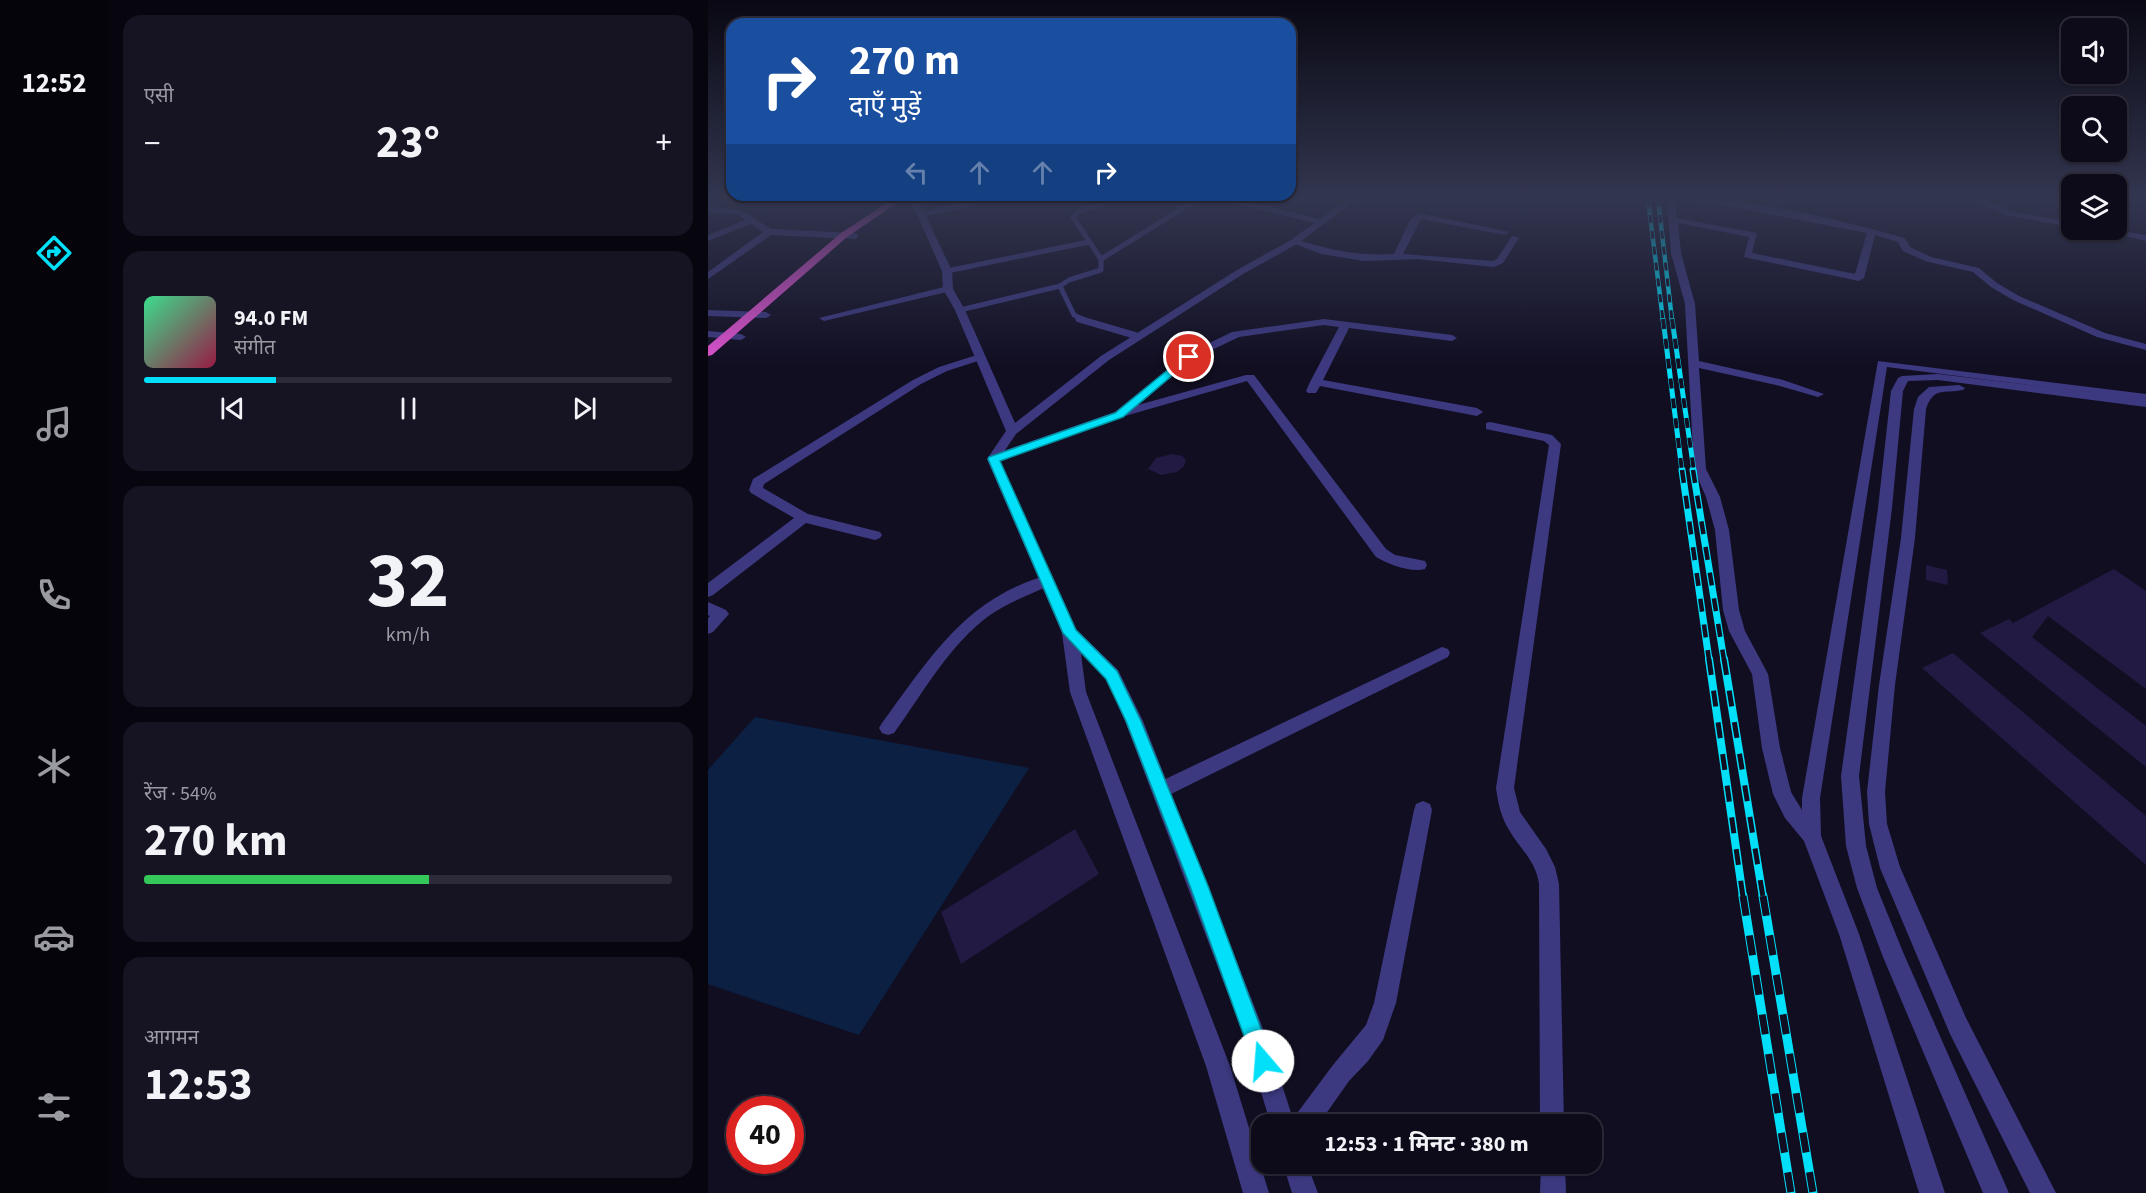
<!DOCTYPE html>
<html lang="hi">
<head>
<meta charset="utf-8">
<style>
  :root { --surface:#0d0a1a; --page:#161323; --text:#f1f3f6; --muted:#9a9aa2; --line:#2d2b39; --accent:#02e0f9 }
  body { margin:0; font-family:"Source Sans 3","Noto Sans Devanagari",sans-serif; background:var(--page); color:var(--text); height:100vh; display:flex; flex-direction:column; font-size:22px; white-space:nowrap }
  * { box-sizing:border-box; margin:0 }
  p { font-size:20px; color:var(--muted) }
  .icon { flex:none; width:33px; height:33px; fill:none; stroke:currentColor; stroke-width:2; stroke-linecap:round; stroke-linejoin:round }
  .map { position:relative; flex:1; overflow:hidden }
  .details { display:flex; flex-direction:column; gap:15px; padding:15px; background:#07060e; width:600px }
  .details>* { flex:none }
  .top-card { position:absolute; left:18px; top:18px; width:570px; height:183px; border-radius:18px; box-shadow:0 2px 4px #0004,0 0 0 2px var(--line); background:#1a4fa0; color:#fff; overflow:hidden }
  .controls { position:absolute; left:1353px; top:18px; display:grid; gap:12px }
  .controls a { display:grid; place-items:center; width:66px; height:66px; border-radius:12px; background:var(--surface); box-shadow:0 2px 4px #0004,0 0 0 2px var(--line); font-size:30px }
  .speed { position:absolute; left:18px; top:1096px; display:flex; gap:12px; font-size:30px; font-weight:700; text-align:center }
  .speed>* { display:grid; place-content:center; width:78px; height:78px; border-radius:50%; background:var(--surface); box-shadow:0 2px 4px #0004,0 0 0 2px var(--line); line-height:1 }
  .speed .limit { border:9px solid #d22; background:#fff; color:#111 }
  .pin { position:absolute; display:grid; place-items:center; width:51px; height:51px; color:#fff; margin:-26px; border:3px solid #fff; border-radius:50%; box-shadow:0 2px 6px #0007 }
  .me { position:absolute; width:66px; margin:-33px; rotate:342deg; stroke-linejoin:round; filter:drop-shadow(0 0 4px #0008) }
  .turn { display:flex; align-items:center; gap:21px; height:126px; padding:0 24px; font-size:27px }
  .turn .icon { width:78px; height:78px; stroke-width:2.5 }
  .turn b { display:block; font-size:42px; line-height:51px }
  .lanes { display:flex; align-items:center; height:57px; padding:0 24px; background:#0003; justify-content:center; gap:30px; direction:ltr }
  .lanes .off { opacity:.35 }
  .big { font-size:45px; font-weight:700; line-height:1.1 }
  .details .widget { flex:1; display:flex; flex-direction:column; justify-content:center; gap:9px; min-width:0; padding:0 21px; border-radius:18px; background:var(--page) }
  .details .dial { align-items:center; gap:0 }
  .dial b { font-size:78px; line-height:1 }
  .song { display:flex; align-items:center; gap:18px }
  .cover { width:72px; height:72px; border-radius:9px; background:linear-gradient(135deg,hsl(150 70% 55%),hsl(340 70% 35%)) }
  .played { height:6px; border-radius:3px; background:linear-gradient(90deg,var(--accent) 25%,var(--line) 25%) }
  .keys { display:flex; justify-content:space-around; direction:ltr }
  .heat { display:flex; justify-content:space-between; align-items:center; font-size:33px; direction:ltr }
  .charge { height:9px; border-radius:4px; background:linear-gradient(90deg,#34c759 54%,var(--line) 0) }
  .trip { position:absolute; left:543px; top:1114px; width:351px; height:60px; border-radius:18px; background:var(--surface); box-shadow:0 2px 4px #0004,0 0 0 2px var(--line); font-weight:700; line-height:60px; text-align:center }
  main { display:flex; flex:1; min-height:0 }
  .tab-bar { display:flex; flex-direction:column; width:108px; justify-content:space-around; align-items:center; background:#05040a; color:var(--muted) }
  .tab-bar .icon { width:42px; height:42px }
  .tab-bar .selected { color:var(--accent) }
  .tab-bar b { font-size:27px; color:var(--text) }
  .map>svg:first-child { display:block }
  .water { fill:#0c2044 }
  .building { fill:#221a43 }
  .lines { fill:none; stroke-linecap:round; stroke-linejoin:round }
  .service-far1 { stroke:#3c3981; stroke-width:5 }
  .service { stroke:#3c3981; stroke-width:7 }
  .minor { fill:#3c3981; fill-rule:evenodd }
  .tertiary { fill:#3c3981; fill-rule:evenodd }
  .trunk { fill:#df52d0; fill-rule:evenodd }
  .rail-far4-casing { stroke:#02e0f9; stroke-width:4.5 }
  .rail-far3-casing { stroke:#02e0f9; stroke-width:5 }
  .rail-far2-casing { stroke:#02e0f9; stroke-width:7 }
  .rail-far1-casing { stroke:#02e0f9; stroke-width:8 }
  .rail-casing { stroke:#02e0f9; stroke-width:9 }
  .rail-far4 { stroke:#110e22; stroke-width:3; stroke-dasharray:8; stroke-linecap:butt }
  .rail-far3 { stroke:#110e22; stroke-width:4; stroke-dasharray:10; stroke-linecap:butt }
  .rail-far2 { stroke:#110e22; stroke-width:4.5; stroke-dasharray:13; stroke-linecap:butt }
  .rail-far1 { stroke:#110e22; stroke-width:5; stroke-dasharray:16; stroke-linecap:butt }
  .rail { stroke:#110e22; stroke-width:7; stroke-dasharray:20; stroke-linecap:butt }
  .route { fill:#02e0f9; stroke:#0192a2; stroke-width:1.5 }
</style>
</head>
<body>
<main>
<nav class="tab-bar">
<b>12:52</b>
<svg class="icon selected" aria-label="directions" viewBox="0 0 24 24"><path d="M12 3l9 9-9 9-9-9zM9 14v-3h6M13 9l2 2-2 2"/></svg>
<svg class="icon" aria-label="music" viewBox="0 0 24 24"><path d="M9 18V5l10-2v13"/><circle cx="6" cy="18" r="3"/><circle cx="16" cy="16" r="3"/></svg>
<svg class="icon" aria-label="phone" viewBox="0 0 24 24"><path d="M5 4h4l2 5-3 2q2 4 5 5l2-3 5 2v4C11 20 4 13 5 4z"/></svg>
<svg class="icon" aria-label="climate" viewBox="0 0 24 24"><path d="M12 3v18M4 7l16 10M4 17L20 7"/></svg>
<svg class="icon" aria-label="car" viewBox="0 0 24 24"><path d="M5 17H2v-5l4-1 3-4h7l3 4 3 1v5h-3M9 17h6M6 11h13"/><circle cx="7" cy="17" r="2"/><circle cx="17" cy="17" r="2"/></svg>
<svg class="icon" aria-label="filters" viewBox="0 0 24 24"><path d="M4 7h16M4 17h16"/><circle cx="9" cy="7" r="2"/><circle cx="15" cy="17" r="2"/></svg>
</nav>
<section class="details">
<div class="widget"><p>एसी</p>
<div class="heat"><a>−</a><b class="big">23°</b><a>+</a></div>
</div>
<div class="widget">
<div class="song"><i class="cover"></i><div><b>94.0 FM</b><p>संगीत</p></div></div>
<div class="played"></div>
<div class="keys"><svg class="icon" aria-label="previous" viewBox="0 0 24 24"><path d="M18 5L8 12l10 7zM5 5v14"/></svg><svg class="icon" aria-label="pause" viewBox="0 0 24 24"><path d="M8 5v14M16 5v14"/></svg><svg class="icon" aria-label="next" viewBox="0 0 24 24"><path d="M6 5l10 7-10 7zM19 5v14"/></svg></div>
</div>
<div class="widget dial"><b>32</b><p>km/h</p></div>
<div class="widget"><p>रेंज · 54%</p><b class="big">270 km</b><div class="charge"></div></div>
<div class="widget"><p>आगमन</p><b class="big">12:53</b></div>
</section>
<div class="map">
<svg width="1438" height="1193" viewBox="0 0 1438 1193">
  <rect width="100%" height="100%" fill="#110e22"/>
  <!-- water -->
  <path class="water" d="M47 717 321 768 151 1035 0 984V770Z"/>
  <!-- building -->
  <g class="building">
    <path d="M464 454 474 456 478 460 476 466 469 472 453 475 440 469 448 458Z"/>
    <path d="M1218 565 1239 570 1240 585 1218 580Z"/>
    <path d="M1406 569 1438 591V689L1340 616 1324 637 1438 726V767L1272 633 1301 619 1305 623Z"/>
    <path d="M1245 653 1438 816V865L1214 668Z"/>
    <path d="M367 829 391 874 253 964 233 912Z"/>
  </g>
  <g class="lines">
    <!-- service-far1 -->
    <g class="service-far1">
      <path d="M518 199 614 222"/>
      <path d="M393 259 365 217 369 213 404 199"/>
      <path d="M239 271 381 242"/>
      <path d="M252 310 352 286"/>
      <path d="M376 320 366 315 352 286 361 280 393 270V259L490 199"/>
    </g>
    <!-- service -->
    <path class="service" d="M371 319 429 336"/>
    <!-- minor -->
    <g class="minor">
      <path d="M267 199H280L258 208 212 217 208 214Z"/>
      <path d="M959 199H967L969 218 1049 233 1044 253 1147 274 1159 233 982 199C1052 199 1130 220 1197 238L1202 247 1223 257 1271 268 1289 283 1311 296 1397 333 1438 344V350L1389 337 1305 300 1283 287 1265 272 1217 261 1195 251 1190 242 1167 235 1156 278 1151 281 1036 257 1041 237 970 223 973 253 987 304 991 361 1075 380 1116 394 1110 397 1068 385 991 368 998 469 1012 497 1021 530 1031 610 1037 631 1060 674 1072 748 1083 792 1094 810V798L1170 361 1438 394V400L1179 367 1112 798 1113 836 1151 934 1237 1193H1211L1131 934 1096 841 1077 818 1065 794 1054 748 1044 674 1021 631 1015 610 1007 530 998 497 986 469 977 304 963 253Z"/>
      <path d="M1262 199H1275L1306 212 1364 222V227L1301 216Z"/>
      <path d="M0 206 35 211 63 229 147 233 151 236 147 239 63 235 0 279V272L55 232 43 224 0 241V235L37 220 30 215 0 212Z"/>
      <path d="M711 213 801 232 797 235 713 219 695 254 785 261 789 259 804 236 811 238 795 263 786 267 710 259 656 261 613 254 582 242 586 239C625 250 645 256 686 254L702 220Z"/>
      <path d="M1391 230H1406L1438 235V241Z"/>
      <path d="M240 286 245 289 243 291 116 321 111 318Z"/>
      <path d="M0 310 58 312 63 315 58 318 0 316Z"/>
      <path d="M616 319 744 335 749 338 744 341 641 328 615 380 769 408 775 412 769 416 612 386 608 393H600L598 391 602 382 631 327 616 325 531 337 485 359 430 405 538 375H546L678 549 687 555 717 561 719 565 717 569C703 573 680 564 668 557L539 381 417 416 289 462 285 463 279 459 281 456 407 412 477 355 524 332Z"/>
      <path d="M0 331 33 334 38 337 33 340 0 337Z"/>
      <path d="M272 354 277 357 276 359 239 371 213 384 56 484 55 488 100 514 172 532 174 535 172 538 167 540 98 523 5 595 0 597V583L86 518 43 493 41 490 45 479 205 380 231 367Z"/>
      <path d="M782 422 844 435 853 444 806 788 812 812 838 849 847 867 851 884 856 1125H832L831 884C828 861 812 849 801 830 793 817 790 803 788 788L841 445 836 441 778 429V423Z"/>
      <path d="M339 575 344 576 346 580 344 584C324 594 301 602 282 615 241 645 215 693 186 733L180 735 174 733 171 728 174 723C223 657 256 600 339 575Z"/>
      <path d="M0 602 18 610 21 614 5 632 0 634V618L2 616 0 615Z"/>
      <path d="M734 647 740 649 742 653 740 657 459 796 453 798 447 796 444 790 447 784Z"/>
      <path d="M715 801 722 804 724 810 688 1003 675 1040 660 1061 641 1081 610 1125H584L587 1116 625 1065 658 1025 666 1003 706 810 708 804Z"/>
      <path d="M833 1164H857L858 1193H832Z"/>
    </g>
    <!-- tertiary -->
    <g class="tertiary">
      <path d="M202 199H210L244 271 245 289 257 310 307 423 393 356 529 270 583 240 639 199H649L589 244 535 274 401 360 308 434 291 459 368 629 410 670 435 721 559 1039 587 1125H563L537 1039 417 721 398 679 373 654 378 692 522 1066 561 1193H535L498 1066 362 692 354 633 279 459 298 431 247 310 235 289 234 271Z"/>
      <path d="M1230 374 1438 399V407L1230 380 1200 381 1195 391 1184 508 1151 776 1158 846 1169 888 1195 952 1301 1193H1275L1175 957 1149 888 1138 846 1133 776 1170 508 1183 391 1190 378 1194 376Z"/>
      <path d="M1251 385 1257 388 1255 390C1235 394 1226 386 1218 409L1207 538 1187 685 1177 792 1179 824 1192 867 1258 1018 1348 1193H1322L1242 1034 1172 868 1161 824 1159 792 1171 685 1193 538 1206 409 1210 397 1221 387Z"/>
      <path d="M575 1164H599L610 1193H584Z"/>
    </g>
    <!-- trunk -->
    <path class="trunk" d="M185 199H195L139 237 4 355 0 356V346L133 233Z"/>
    <defs>
      <g id="rail-far4">
        <path d="M940 199 955 320"/>
        <path d="M950 199 964 320"/>
      </g>
      <g id="rail-far3">
        <path d="M955 319 974 471"/>
        <path d="M964 319 986 471"/>
      </g>
      <g id="rail-far2">
        <path d="M974 470 1001 660"/>
        <path d="M985 470 1016 660"/>
      </g>
      <g id="rail-far1">
        <path d="M1001 659 1035 897"/>
        <path d="M1016 659 1055 897"/>
      </g>
      <g id="rail">
        <path d="M1035 896 1083 1193"/>
        <path d="M1055 896 1105 1193"/>
      </g>
    </defs>
    <!-- rail-far4 casing -->
    <use href="#rail-far4" class="rail-far4-casing"/>
    <!-- rail-far3 casing -->
    <use href="#rail-far3" class="rail-far3-casing"/>
    <!-- rail-far2 casing -->
    <use href="#rail-far2" class="rail-far2-casing"/>
    <!-- rail-far1 casing -->
    <use href="#rail-far1" class="rail-far1-casing"/>
    <!-- rail casing -->
    <use href="#rail" class="rail-casing"/>
    <!-- rail-far4 -->
    <use href="#rail-far4" class="rail-far4"/>
    <!-- rail-far3 -->
    <use href="#rail-far3" class="rail-far3"/>
    <!-- rail-far2 -->
    <use href="#rail-far2" class="rail-far2"/>
    <!-- rail-far1 -->
    <use href="#rail-far1" class="rail-far1"/>
    <!-- rail -->
    <use href="#rail" class="rail"/>
  </g>
  <!-- sky -->
  <linearGradient id="sky" x2="0" y2="1"><stop stop-color="#090813"/><stop offset="0.54" stop-color="#32364f"/><stop offset="1" stop-color="#32364f" stop-opacity="0"/></linearGradient>
  <rect width="1438" height="366" fill="url(#sky)"/>
  <!-- route -->
  <path class="route" d="M478 355 486 357 415 417 292 461 368 630 409 671 433 721 500 886 565 1061 562 1068 555 1071 548 1068 545 1061 482 886 418 721 398 679 355 633 280 459 281 457 407 413Z"/>
</svg>
<div class="controls">
<a><svg class="icon" aria-label="sound" viewBox="0 0 24 24"><path d="M4 9h4l5-4v14l-5-4H4zM17 9q2 3 0 6"/></svg></a>
<a><svg class="icon" aria-label="search" viewBox="0 0 24 24"><circle cx="10" cy="10" r="6"/><path d="M15 15l6 6"/></svg></a>
<a><svg class="icon" aria-label="layers" viewBox="0 0 24 24"><path d="M12 4l9 5-9 5-9-5zM3 14l9 5 9-5"/></svg></a>
</div>
<div class="speed"><div class="limit">40</div></div>
<div class="pin" style="left:481px;top:357px;background:#d93025"><svg class="icon" aria-label="arrive" viewBox="0 0 24 24"><path d="M6 21V4h12l-3 4 3 4H6"/></svg></div>
<svg class="me" style="left:555px;top:1061px" viewBox="-20 -20 40 40"><circle r="19" fill="#fff"/><path d="M0-13L10 11 0 6-10 11z" fill="#02e0f9"/></svg>
<div class="trip">12:53 · 1 मिनट · 380 m</div>
<div class="top-card">
<div class="turn"><svg class="icon" aria-label="right" viewBox="0 0 24 24"><path d="M7 20v-9h11M14 6l5 5-5 5"/></svg><div><b>270 m</b>दाएँ मुड़ें</div></div>
<div class="lanes"><svg class="icon off" aria-label="left" viewBox="0 0 24 24"><path d="M17 20v-9H6M10 6l-5 5 5 5"/></svg><svg class="icon off" aria-label="ahead" viewBox="0 0 24 24"><path d="M12 20V5M6 11l6-6 6 6"/></svg><svg class="icon off" aria-label="ahead" viewBox="0 0 24 24"><path d="M12 20V5M6 11l6-6 6 6"/></svg><svg class="icon" aria-label="right" viewBox="0 0 24 24"><path d="M7 20v-9h11M14 6l5 5-5 5"/></svg></div>
</div>
</div>
</main>
</body>
</html>
